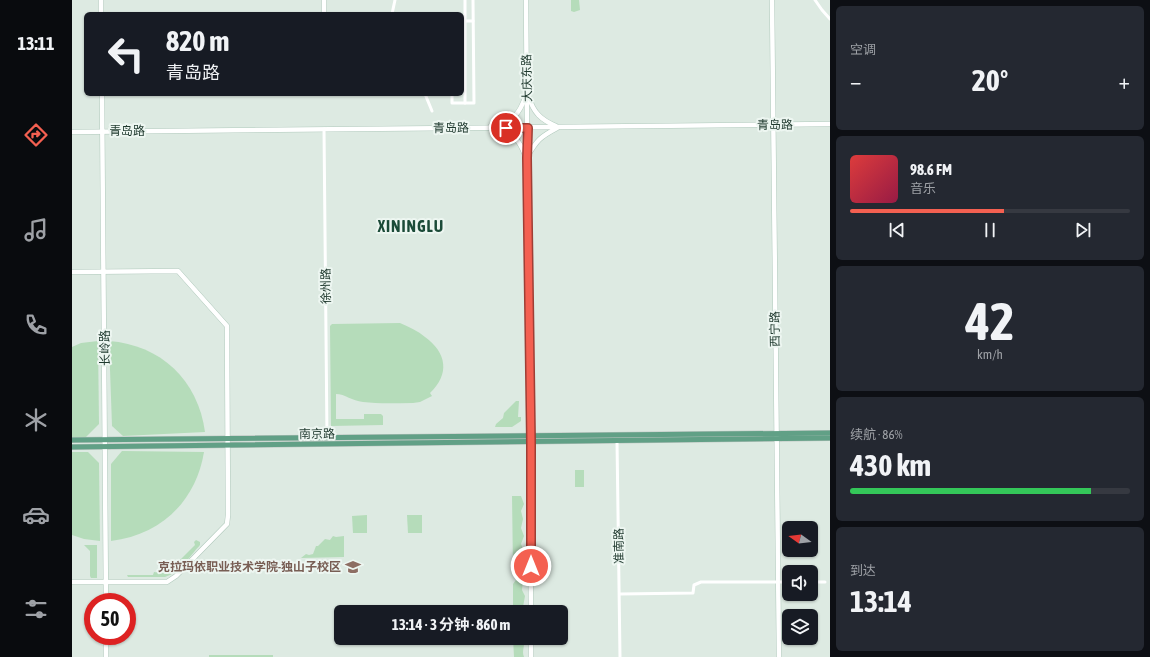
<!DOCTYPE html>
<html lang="zh">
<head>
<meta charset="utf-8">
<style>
  :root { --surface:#171b24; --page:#242831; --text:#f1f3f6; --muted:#9ea1a6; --line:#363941; --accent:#f46051 }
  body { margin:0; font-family:"Asap Condensed","Noto Sans SC",sans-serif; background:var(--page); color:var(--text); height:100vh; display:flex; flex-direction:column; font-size:15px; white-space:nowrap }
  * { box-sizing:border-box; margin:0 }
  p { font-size:13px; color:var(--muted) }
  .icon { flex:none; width:22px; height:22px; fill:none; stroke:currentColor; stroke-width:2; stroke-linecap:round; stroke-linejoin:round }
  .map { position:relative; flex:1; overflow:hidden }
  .panel { display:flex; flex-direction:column; gap:6px; padding:6px; background:#0d0f14; width:320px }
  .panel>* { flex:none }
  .guide { position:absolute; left:12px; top:12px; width:380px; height:84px; border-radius:6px; box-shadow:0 1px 3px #0004; background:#171b24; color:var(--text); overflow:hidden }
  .needle { width:26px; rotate:285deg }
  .fabs { position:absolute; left:710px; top:521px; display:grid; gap:8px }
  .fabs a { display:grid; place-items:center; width:36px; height:36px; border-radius:6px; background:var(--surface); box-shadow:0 1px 3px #0004; font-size:20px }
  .speed { position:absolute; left:12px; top:593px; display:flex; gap:8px; font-size:20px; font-weight:700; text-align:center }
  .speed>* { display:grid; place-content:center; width:52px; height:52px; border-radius:50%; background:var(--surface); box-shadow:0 1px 3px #0004; line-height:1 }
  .speed .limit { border:6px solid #d22; background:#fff; color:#111 }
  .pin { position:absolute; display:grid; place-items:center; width:34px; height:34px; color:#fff; margin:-17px; border:2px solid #fff; border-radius:50%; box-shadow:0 1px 4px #0007 }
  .me { position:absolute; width:44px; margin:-22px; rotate:0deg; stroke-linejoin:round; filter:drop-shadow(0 0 3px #0008) }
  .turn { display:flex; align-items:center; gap:14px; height:84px; padding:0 16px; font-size:18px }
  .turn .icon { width:52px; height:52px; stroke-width:2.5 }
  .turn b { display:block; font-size:28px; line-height:34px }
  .big { font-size:30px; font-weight:700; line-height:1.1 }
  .panel .card { flex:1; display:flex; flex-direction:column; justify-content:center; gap:6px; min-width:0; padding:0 14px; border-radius:6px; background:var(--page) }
  .panel .dial { align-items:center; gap:0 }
  .dial b { font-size:52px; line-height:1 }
  .song { display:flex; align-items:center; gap:12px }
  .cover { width:48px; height:48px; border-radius:6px; background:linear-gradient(135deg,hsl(0 70% 55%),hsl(340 70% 35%)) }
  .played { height:4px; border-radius:2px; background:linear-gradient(90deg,var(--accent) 55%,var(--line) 55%) }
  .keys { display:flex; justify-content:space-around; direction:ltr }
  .heat { display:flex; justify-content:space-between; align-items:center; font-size:22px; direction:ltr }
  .charge { height:6px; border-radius:3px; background:linear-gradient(90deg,#34c759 86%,var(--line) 0) }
  .trip { position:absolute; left:262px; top:605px; width:234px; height:40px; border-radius:6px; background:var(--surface); box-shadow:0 1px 3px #0004; font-weight:700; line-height:40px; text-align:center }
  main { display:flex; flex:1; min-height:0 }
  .dock { display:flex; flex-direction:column; width:72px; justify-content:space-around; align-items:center; background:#090b0e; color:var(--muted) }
  .dock .icon { width:28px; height:28px }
  .dock .on { color:var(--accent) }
  .dock b { font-size:18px; color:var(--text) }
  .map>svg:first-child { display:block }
  .green { fill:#b5dcba }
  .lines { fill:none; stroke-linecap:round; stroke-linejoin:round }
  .secondary-casing { stroke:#b0c9bc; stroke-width:5.5 }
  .primary-casing { stroke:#bcc4c0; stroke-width:6 }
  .street { stroke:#fff; stroke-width:3 }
  .secondary { stroke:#fff; stroke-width:4.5 }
  .primary { stroke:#61a086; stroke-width:5 }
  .route-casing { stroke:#9f3e35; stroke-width:10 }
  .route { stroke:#f46051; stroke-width:7 }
  .labels { text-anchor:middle; stroke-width:4; stroke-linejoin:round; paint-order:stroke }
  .street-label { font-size:12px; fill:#1f392e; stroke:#edf6f1 }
  .education-label { font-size:12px; font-weight:bold; fill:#785e54; stroke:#edf6f1; text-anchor:end }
  .district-label { font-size:16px; font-weight:bold; letter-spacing:1px; fill:#1b4b38; stroke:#edf6f1 }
</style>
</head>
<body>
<main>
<nav class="dock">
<b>13:11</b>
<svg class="icon on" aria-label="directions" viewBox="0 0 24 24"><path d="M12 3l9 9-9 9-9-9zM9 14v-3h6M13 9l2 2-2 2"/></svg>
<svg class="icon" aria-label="music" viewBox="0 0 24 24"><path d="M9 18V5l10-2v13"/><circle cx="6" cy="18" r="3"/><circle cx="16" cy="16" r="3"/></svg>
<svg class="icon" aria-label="phone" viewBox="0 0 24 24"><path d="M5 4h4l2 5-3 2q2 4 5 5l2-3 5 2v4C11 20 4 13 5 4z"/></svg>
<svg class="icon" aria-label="climate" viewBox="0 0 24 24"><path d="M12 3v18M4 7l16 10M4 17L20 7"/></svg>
<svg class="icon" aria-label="car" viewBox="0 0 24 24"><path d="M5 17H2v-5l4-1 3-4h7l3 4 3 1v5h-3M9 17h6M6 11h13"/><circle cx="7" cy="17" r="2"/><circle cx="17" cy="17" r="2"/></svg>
<svg class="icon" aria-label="filters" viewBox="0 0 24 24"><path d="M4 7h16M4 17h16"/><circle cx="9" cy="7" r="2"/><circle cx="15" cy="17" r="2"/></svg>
</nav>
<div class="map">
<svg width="758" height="657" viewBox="0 0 758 657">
  <rect width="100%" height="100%" fill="#ddeae2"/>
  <!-- green -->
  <g class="green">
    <path d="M499 0H507L508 10 502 12 499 11Z"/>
    <path d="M328 323C337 327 346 331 353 337 375 353 378 374 358 393L360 396 348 402 341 403C325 403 307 404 291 402 280 401 273 394 264 394V419H292V414H309L311 416V425L259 426 258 326 260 324Z"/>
    <path d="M26 341 27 424 14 437H0V347L9 343Z"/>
    <path d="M37 341C89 345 126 380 133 432L51 436 40 426Z"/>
    <path d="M444 401H447L446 417H449V421L440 427H423L424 424 431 418 432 413Z"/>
    <path d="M50 451 132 452C124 501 89 535 39 541V464Z"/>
    <path d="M0 452H16L27 463 28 541 12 539 0 535Z"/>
    <rect x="503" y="470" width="9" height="17"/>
    <path d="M440 496H449L452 504 449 511 451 519 449 528 452 536 449 544 452 551 450 559 452 567 450 571H445L441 568Z"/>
    <path d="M295 515V533H281L280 516Z"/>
    <path d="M335 515H350V533H336Z"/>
    <path d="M261 536 264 537 272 536V557L229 558 234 554 237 555 241 554 244 546H246L253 539 258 540Z"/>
    <path d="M124 540 128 542V545C118 556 107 573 93 577H56L55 575H81L82 572C91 573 94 570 101 564L103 565 123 545 122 542Z"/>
    <path d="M12 545H25V578H19L18 576V551Z"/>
    <path d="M444 580H451V581L450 590 453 596 451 607 453 612H441V584Z"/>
    <path d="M441 638H451C454 647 449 650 452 657H442Z"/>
    <rect x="137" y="655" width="64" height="2"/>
  </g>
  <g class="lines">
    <defs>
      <g id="secondary">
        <path d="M29 0V14"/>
        <path d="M252 0V14"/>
        <path d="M454 0 459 612"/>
        <path d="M700 0 707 657"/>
        <path d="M30 94 34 602"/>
        <path d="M457 97C461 112 469 120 484 126"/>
        <path d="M419 126C441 121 447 116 454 95"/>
        <path d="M425 130C442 135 447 139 453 155"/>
        <path d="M0 132 758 124"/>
        <path d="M455 157C465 140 468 137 485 128"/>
        <path d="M0 272 106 271 155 326 156 515 155 524 104 576 95 582H0"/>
        <path d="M34 636V657"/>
        <path d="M459 638V657"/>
      </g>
      <g id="primary">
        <path d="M0 440 758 433"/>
        <path d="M0 447 758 438"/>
      </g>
    </defs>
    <!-- secondary casing -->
    <use href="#secondary" class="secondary-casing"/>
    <!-- primary casing -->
    <use href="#primary" class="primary-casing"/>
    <!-- street -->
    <g class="street">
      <path d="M393 0V103H402L401 0"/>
      <path d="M743 0 750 10 758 19"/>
      <path d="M320 14 323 0"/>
      <path d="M390 21H401"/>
      <path d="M353 94 360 111"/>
      <path d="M380 94V103H393"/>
      <path d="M252 129 255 438"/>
      <path d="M545 441 548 657"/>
      <path d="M739 582H753"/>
      <path d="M548 594 621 593 622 585 629 582H717"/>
    </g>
    <!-- secondary -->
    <use href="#secondary" class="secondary"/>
    <!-- primary -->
    <use href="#primary" class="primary"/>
  </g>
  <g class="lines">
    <defs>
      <path id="route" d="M434 128H456L455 158 459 442V566"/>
    </defs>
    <!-- route casing -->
    <use href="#route" class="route-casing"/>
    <!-- route -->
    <use href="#route" class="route"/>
  </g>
  <!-- icons -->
  <defs>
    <symbol id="university-bare" viewBox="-9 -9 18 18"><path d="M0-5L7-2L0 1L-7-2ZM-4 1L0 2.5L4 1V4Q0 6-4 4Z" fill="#8d6e63" stroke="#edf6f1" stroke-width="2.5" paint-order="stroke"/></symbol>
  </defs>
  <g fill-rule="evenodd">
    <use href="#university-bare" x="270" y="556" width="22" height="22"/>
  </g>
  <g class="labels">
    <!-- street labels -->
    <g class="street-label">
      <text transform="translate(455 78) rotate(-91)" y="4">大庆东路</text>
      <text transform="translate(703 125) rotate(-1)" y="4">青岛路</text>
      <text transform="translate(379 128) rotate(-1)" y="4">青岛路</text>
      <text x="55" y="135">青岛路</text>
      <text transform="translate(254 286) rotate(-91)" y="4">徐州路</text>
      <text transform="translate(703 329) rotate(-91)" y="4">西宁路</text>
      <text transform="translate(33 348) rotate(-90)" y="4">长岭路</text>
      <text transform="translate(245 434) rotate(-1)" y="4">南京路</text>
      <text transform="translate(547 546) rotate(-91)" y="4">准南路</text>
    </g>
    <!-- education labels -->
    <g class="education-label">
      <text x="269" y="571">克拉玛依职业技术学院-独山子校区</text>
    </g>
    <!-- district labels -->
    <g class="district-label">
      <text x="339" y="232">XININGLU</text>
    </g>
  </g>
</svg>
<div class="fabs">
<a><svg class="needle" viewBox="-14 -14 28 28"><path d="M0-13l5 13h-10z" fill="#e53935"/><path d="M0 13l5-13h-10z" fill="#9ea1a6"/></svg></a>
<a><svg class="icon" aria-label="sound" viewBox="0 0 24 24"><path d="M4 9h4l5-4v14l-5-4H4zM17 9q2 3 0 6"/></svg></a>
<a><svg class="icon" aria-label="layers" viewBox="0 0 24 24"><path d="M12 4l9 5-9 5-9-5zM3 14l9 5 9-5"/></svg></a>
</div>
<div class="speed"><div class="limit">50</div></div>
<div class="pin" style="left:434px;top:128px;background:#d93025"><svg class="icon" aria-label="arrive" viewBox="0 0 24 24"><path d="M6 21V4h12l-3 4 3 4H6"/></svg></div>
<svg class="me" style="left:459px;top:566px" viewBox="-20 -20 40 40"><circle r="17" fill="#f46051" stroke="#fff" stroke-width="3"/><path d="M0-11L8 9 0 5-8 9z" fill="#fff"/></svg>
<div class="trip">13:14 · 3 分钟 · 860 m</div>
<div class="guide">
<div class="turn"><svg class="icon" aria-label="left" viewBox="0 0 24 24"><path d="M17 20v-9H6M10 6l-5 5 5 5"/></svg><div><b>820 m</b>青岛路</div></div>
</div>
</div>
<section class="panel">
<div class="card"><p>空调</p>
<div class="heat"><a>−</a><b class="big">20°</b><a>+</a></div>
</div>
<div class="card">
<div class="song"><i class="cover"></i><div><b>98.6 FM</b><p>音乐</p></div></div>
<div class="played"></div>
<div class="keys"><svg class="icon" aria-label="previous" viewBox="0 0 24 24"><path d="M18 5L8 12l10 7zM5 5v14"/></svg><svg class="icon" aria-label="pause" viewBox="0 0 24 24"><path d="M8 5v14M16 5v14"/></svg><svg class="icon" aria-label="next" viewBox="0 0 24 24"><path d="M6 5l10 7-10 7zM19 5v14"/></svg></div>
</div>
<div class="card dial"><b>42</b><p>km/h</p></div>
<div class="card"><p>续航 · 86%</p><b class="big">430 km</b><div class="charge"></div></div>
<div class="card"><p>到达</p><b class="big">13:14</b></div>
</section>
</main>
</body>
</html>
